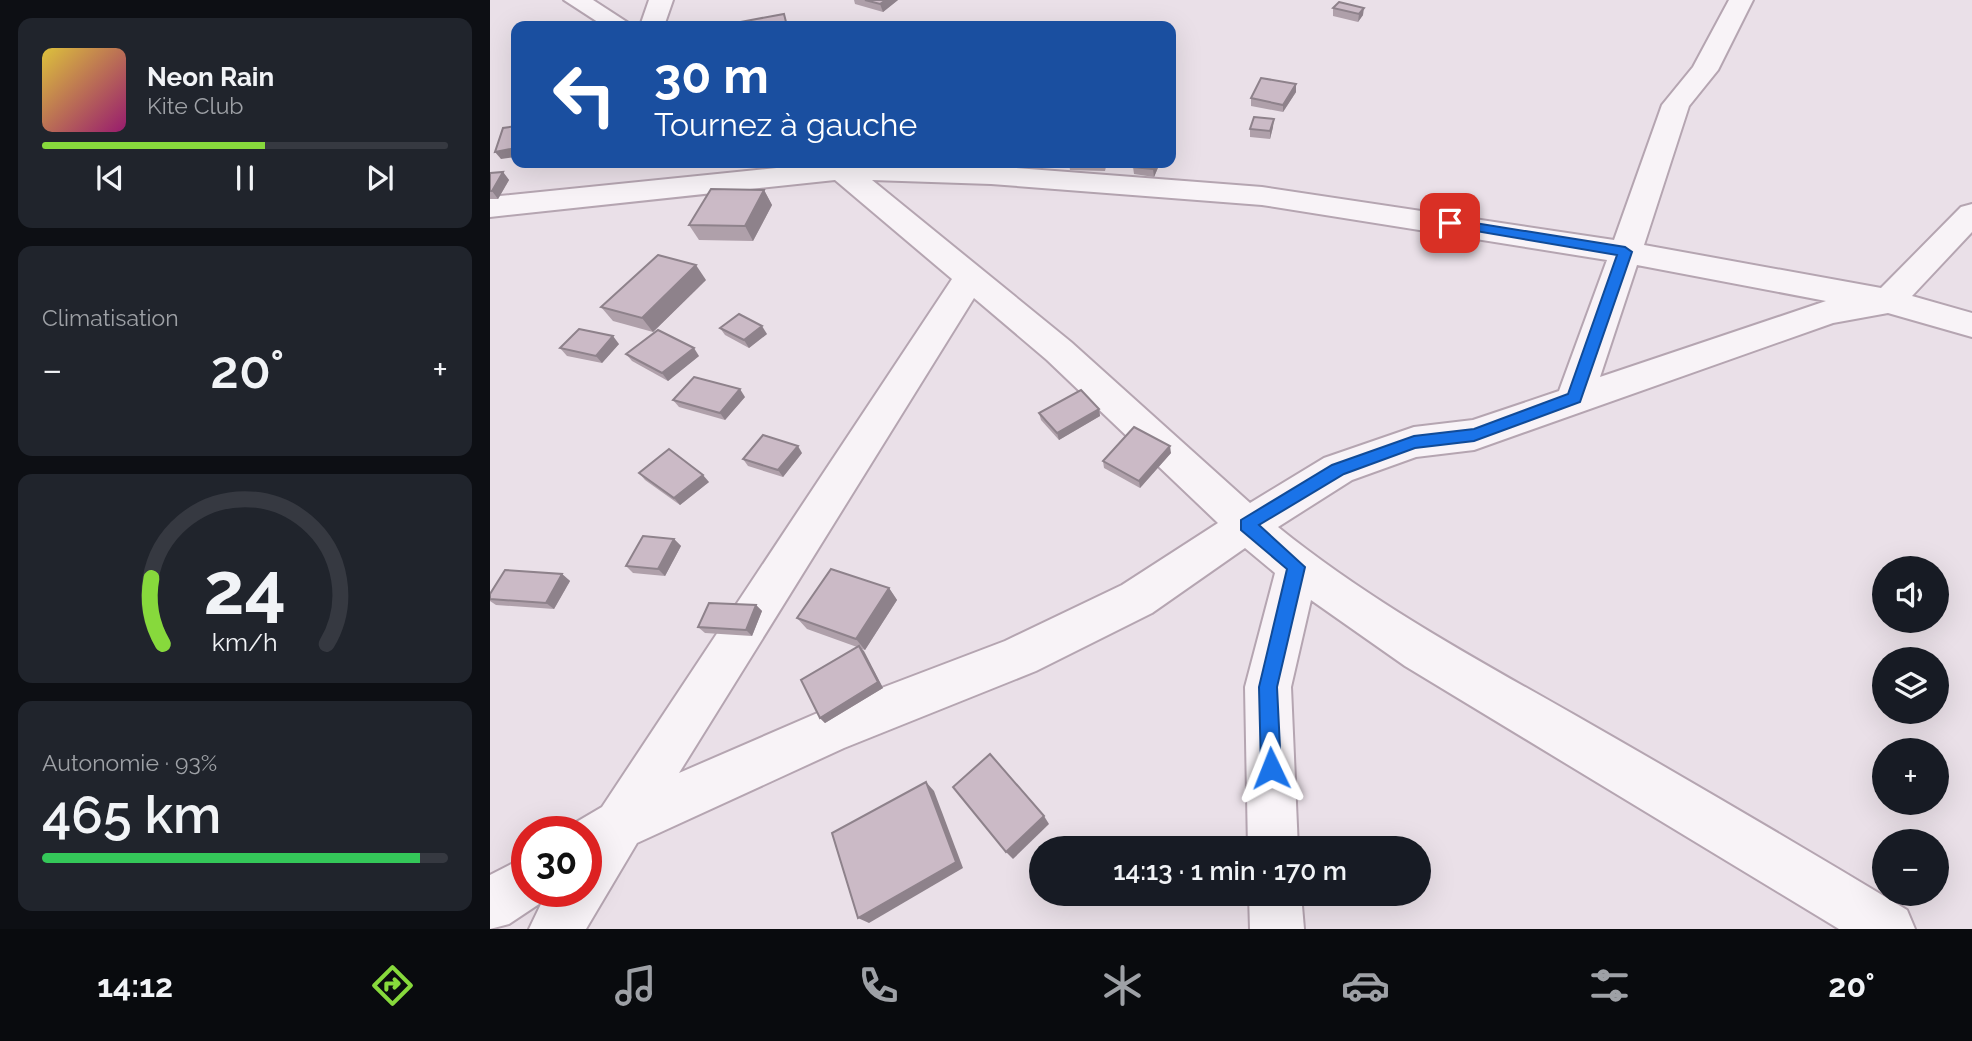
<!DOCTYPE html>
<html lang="fr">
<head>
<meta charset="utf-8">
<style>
  :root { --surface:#171b24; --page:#20242c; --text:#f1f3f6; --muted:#9ea1a6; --line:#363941; --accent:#87d93c }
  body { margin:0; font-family:Raleway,sans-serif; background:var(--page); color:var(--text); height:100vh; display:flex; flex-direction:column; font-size:26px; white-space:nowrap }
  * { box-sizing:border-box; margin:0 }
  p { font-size:23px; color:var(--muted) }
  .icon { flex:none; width:38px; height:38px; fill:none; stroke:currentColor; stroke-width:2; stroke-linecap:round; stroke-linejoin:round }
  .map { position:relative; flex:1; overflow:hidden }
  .sheet { display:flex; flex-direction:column; gap:18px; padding:18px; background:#0d0f14; width:490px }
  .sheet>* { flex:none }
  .guide { position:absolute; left:21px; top:21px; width:665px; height:147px; border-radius:14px; box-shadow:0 7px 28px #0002; background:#1a4fa0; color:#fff; overflow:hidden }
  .buttons { position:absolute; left:1382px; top:556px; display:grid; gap:14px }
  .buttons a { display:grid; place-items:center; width:77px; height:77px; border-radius:50%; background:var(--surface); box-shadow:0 7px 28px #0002; font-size:35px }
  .speed { position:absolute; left:21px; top:816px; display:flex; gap:14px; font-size:35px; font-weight:700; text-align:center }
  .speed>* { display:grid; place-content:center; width:91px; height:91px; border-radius:50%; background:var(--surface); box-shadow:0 7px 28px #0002; line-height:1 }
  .speed .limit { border:10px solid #d22; background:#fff; color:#111 }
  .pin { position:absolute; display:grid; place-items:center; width:60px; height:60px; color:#fff; margin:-30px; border-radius:14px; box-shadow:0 4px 10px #0006 }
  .me { position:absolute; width:77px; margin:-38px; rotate:358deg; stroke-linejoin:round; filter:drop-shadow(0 0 5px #0008) }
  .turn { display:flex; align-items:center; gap:24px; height:147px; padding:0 28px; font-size:32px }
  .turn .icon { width:91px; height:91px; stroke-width:2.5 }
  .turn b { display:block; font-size:49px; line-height:60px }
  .big { font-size:52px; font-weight:600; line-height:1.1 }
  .sheet .card { flex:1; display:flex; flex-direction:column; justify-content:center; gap:10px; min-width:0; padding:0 24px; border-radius:14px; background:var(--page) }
  .sheet .dial { align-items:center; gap:0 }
  .dial svg { height:182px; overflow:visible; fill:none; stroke:var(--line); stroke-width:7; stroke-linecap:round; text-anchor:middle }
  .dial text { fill:var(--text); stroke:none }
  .song { display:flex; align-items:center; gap:21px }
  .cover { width:84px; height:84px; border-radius:10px; background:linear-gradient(135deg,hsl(50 70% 55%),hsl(320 70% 35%)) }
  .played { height:7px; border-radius:4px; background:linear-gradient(90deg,var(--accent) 55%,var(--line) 55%) }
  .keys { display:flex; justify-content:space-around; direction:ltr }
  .heat { display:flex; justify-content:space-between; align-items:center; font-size:38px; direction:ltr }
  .charge { height:10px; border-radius:5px; background:linear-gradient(90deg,#34c759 93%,var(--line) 0) }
  .trip { position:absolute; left:539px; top:836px; width:402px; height:70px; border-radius:35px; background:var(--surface); box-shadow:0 7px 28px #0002; font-weight:600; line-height:70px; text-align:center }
  .tabs { display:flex; height:112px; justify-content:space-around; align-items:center; background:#090b0e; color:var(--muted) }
  .tabs .icon { width:49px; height:49px }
  .tabs .current { color:var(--accent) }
  .tabs b { font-size:32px; color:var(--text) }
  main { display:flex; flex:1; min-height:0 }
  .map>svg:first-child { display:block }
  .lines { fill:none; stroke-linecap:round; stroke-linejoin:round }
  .minor-casing { stroke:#b5a5b1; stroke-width:4 }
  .minor { fill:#f8f3f7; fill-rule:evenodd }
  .wall { fill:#afa0aa }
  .shaded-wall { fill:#8e828b }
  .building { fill:#cbbac6; stroke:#8e828b; stroke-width:2 }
  .route { fill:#1a73e8; stroke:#114b97; stroke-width:2 }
</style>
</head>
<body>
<main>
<section class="sheet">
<div class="card">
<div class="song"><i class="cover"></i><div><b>Neon Rain</b><p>Kite Club</p></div></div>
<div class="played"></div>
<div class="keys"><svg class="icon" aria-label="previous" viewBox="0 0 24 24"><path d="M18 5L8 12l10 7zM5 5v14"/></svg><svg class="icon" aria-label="pause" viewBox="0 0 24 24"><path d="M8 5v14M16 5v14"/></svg><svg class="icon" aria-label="next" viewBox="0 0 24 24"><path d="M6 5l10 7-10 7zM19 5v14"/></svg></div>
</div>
<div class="card"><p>Climatisation</p>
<div class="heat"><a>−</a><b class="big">20°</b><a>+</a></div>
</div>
<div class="card dial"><svg viewBox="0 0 100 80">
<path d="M14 69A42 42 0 1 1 86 69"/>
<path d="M14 69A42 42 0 0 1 9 40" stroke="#87d93c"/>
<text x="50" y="56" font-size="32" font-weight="700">24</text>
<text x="50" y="72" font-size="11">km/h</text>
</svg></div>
<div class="card"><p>Autonomie · 93%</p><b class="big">465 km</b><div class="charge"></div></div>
</section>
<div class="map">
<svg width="1482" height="929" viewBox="0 0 1482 929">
  <rect width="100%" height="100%" fill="#eae0e8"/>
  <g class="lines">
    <defs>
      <g id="minor">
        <path d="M74 0H103L143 26H114Z"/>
        <path d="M159 0H183L174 26H150Z"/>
        <path d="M1239 0H1263L1228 70 1199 106 1154 245 1391 288 1471 207 1482 204V232L1422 296 1482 313V337L1398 313 1343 323 984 450 926 457 862 480 788 527C878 600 982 657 1083 714 1195 778 1306 843 1417 910L1425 929H1349L915 666 821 600 801 687 808 849H758L755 687 785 573 755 548 662 613 546 671 354 748 147 843 96 929H39L52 902 19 924 0 929V875L37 856V891H96V831H76L78 827 112 807 462 279 345 180 0 217V197L335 163 501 166 772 187 1124 240 1172 105 1203 67ZM382 180 501 184 772 205 1117 260 1069 391 983 420 924 427 834 458 760 503 581 342ZM1147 265 1336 301 1110 377ZM484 298 557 360 728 523 632 585 515 641 339 708 189 773Z"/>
        <path d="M759 894H811L814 929H760Z"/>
      </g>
    </defs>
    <!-- minor casing -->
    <use href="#minor" class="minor-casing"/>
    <!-- minor -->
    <use href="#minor" class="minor"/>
  </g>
  <!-- wall -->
  <g class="wall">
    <path d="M364 0H408L393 12 365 4Z"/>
    <path d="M843 8 873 15 868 22 843 16Z"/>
    <path d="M806 92 793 112 761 106V98Z"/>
    <path d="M783 127 780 139 760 137V129Z"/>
    <path d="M579 163H617L615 171 580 170Z"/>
    <path d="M670 163 664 177 644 174 643 167Z"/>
    <path d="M13 172 19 180 8 199H0V173Z"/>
    <path d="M274 190 282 205 263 241 209 240 199 225Z"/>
    <path d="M216 280 163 332 123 321 111 307Z"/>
    <path d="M230 328 277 334 259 348 235 335Z"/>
    <path d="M129 344 112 363 77 356 70 348Z"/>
    <path d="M136 354 209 356 178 381 142 361Z"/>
    <path d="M255 397 235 420 189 407 183 400Z"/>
    <path d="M609 409 610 416 569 440 551 420 549 413Z"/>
    <path d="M312 453 293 477 258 466 253 459Z"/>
    <path d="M681 453 650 488 614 468 613 461Z"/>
    <path d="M149 473 219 482 190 505 155 480Z"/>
    <path d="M184 539 191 546 175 576 143 573 136 566Z"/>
    <path d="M72 574 80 581 64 609 6 605 0 601V594Z"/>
    <path d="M399 588 407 600 375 650 372 649 393 688 335 723 330 718 367 647 317 629 307 618Z"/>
    <path d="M266 605 272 611 262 636 215 633 208 627Z"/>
  </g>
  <!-- shaded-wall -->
  <g class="shaded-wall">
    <path d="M396 0H408L393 12 390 4Z"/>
    <path d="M874 8 873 15 868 22 869 14Z"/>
    <path d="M806 84V92L793 112V105Z"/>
    <path d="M784 119 783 127 780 139V131Z"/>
    <path d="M26 148V157L11 159 5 152Z"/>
    <path d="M666 163H670L664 177 663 169Z"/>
    <path d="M13 172 19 180 8 199 2 191Z"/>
    <path d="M274 190 282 205 263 241 255 226Z"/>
    <path d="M206 265 216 280 163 332 152 318Z"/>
    <path d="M272 326 277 334 259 348 254 340Z"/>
    <path d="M123 336 129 344 112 363 106 356Z"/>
    <path d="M204 348 209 356 178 381 172 373Z"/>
    <path d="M250 389 255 397 235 420 230 413Z"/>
    <path d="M609 409 610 416 569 440 567 433Z"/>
    <path d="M308 446 312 453 293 477 288 470Z"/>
    <path d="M680 446 681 453 650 488 649 481Z"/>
    <path d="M213 475 219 482 190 505 184 498Z"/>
    <path d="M184 539 191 546 175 576 168 569Z"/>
    <path d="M72 574 80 581 64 609 56 603Z"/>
    <path d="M399 588 407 600 375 650 366 639Z"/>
    <path d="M266 605 272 611 262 636 256 630Z"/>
    <path d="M369 646 374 651 393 688 335 723 330 718Z"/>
    <path d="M436 782 444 791 473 868 379 923 368 918Z"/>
    <path d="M554 816 559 824 523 859 516 852Z"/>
  </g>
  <!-- building -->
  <g class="building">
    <path d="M375 0H396L390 4Z"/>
    <path d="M849 2 874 8 869 14 843 8Z"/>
    <path d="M294 14 297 26H250V22Z"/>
    <path d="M455 23 465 26H450Z"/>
    <path d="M771 78 806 84 793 105 761 98Z"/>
    <path d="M764 117 784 119 780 131 760 129Z"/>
    <path d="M26 126V148L5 152 13 128Z"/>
    <path d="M644 163H666L663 169 643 167Z"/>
    <path d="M13 172 2 191H0V173Z"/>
    <path d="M221 189 274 190 255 226 199 225Z"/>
    <path d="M168 255 206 265 152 318 111 307Z"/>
    <path d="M249 314 272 326 254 340 230 328Z"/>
    <path d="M89 329 123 336 106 356 70 348Z"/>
    <path d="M168 330 204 348 172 373 136 354Z"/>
    <path d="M204 377 250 389 230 413 183 400Z"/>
    <path d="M591 390 609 409 567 433 549 413Z"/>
    <path d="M644 427 680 446 649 481 613 461Z"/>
    <path d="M273 435 308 446 288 470 253 459Z"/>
    <path d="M179 449 213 475 184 498 149 473Z"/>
    <path d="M153 536 184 539 168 569 136 566Z"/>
    <path d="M341 569 399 588 366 639 307 618Z"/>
    <path d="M15 570 72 574 56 603 0 599V594Z"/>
    <path d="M219 603 266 605 256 630 208 627Z"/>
    <path d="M369 646 388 682 330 718 311 680Z"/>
    <path d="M500 754 554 816 516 852 463 787Z"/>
    <path d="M436 782 466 862 368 918 342 833Z"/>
  </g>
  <!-- route -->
  <path class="route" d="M960 219 1135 247 1142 252 1090 402 984 441 925 448 854 474 769 525 815 567 787 687 791 768 788 775 781 778 774 775 771 768 769 687 797 569 751 530V520L842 465 924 436 984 429 1078 394 1127 255 956 226V220Z"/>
</svg>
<div class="buttons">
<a><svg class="icon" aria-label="sound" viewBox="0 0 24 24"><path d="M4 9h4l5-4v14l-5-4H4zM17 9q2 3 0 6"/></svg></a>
<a><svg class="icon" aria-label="layers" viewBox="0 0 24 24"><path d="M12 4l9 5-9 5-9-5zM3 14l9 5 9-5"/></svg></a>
<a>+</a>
<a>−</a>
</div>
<div class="speed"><div class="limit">30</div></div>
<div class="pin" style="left:960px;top:223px;background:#d93025"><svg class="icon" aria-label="arrive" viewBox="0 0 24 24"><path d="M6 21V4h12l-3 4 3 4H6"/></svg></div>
<svg class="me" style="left:781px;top:768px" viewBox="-20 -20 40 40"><path d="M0-17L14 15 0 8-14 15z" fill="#1a73e8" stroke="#fff" stroke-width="4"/></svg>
<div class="trip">14:13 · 1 min · 170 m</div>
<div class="guide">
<div class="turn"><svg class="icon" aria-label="left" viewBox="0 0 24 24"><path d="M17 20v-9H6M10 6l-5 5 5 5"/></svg><div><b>30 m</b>Tournez à gauche</div></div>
</div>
</div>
</main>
<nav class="tabs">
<b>14:12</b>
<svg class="icon current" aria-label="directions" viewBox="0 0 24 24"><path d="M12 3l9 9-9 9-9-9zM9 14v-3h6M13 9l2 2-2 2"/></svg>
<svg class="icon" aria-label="music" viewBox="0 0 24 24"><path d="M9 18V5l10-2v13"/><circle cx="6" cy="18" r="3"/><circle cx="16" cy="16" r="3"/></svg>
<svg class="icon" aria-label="phone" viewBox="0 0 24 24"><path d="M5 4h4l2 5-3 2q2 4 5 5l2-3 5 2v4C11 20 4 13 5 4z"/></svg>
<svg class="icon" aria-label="climate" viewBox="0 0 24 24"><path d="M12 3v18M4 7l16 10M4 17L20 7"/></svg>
<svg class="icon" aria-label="car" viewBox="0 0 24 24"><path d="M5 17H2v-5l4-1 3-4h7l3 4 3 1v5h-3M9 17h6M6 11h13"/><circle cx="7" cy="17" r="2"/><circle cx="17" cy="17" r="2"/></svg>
<svg class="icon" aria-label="filters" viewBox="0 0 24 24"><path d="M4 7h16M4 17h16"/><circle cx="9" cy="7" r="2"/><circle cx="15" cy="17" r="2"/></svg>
<b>20°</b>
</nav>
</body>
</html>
